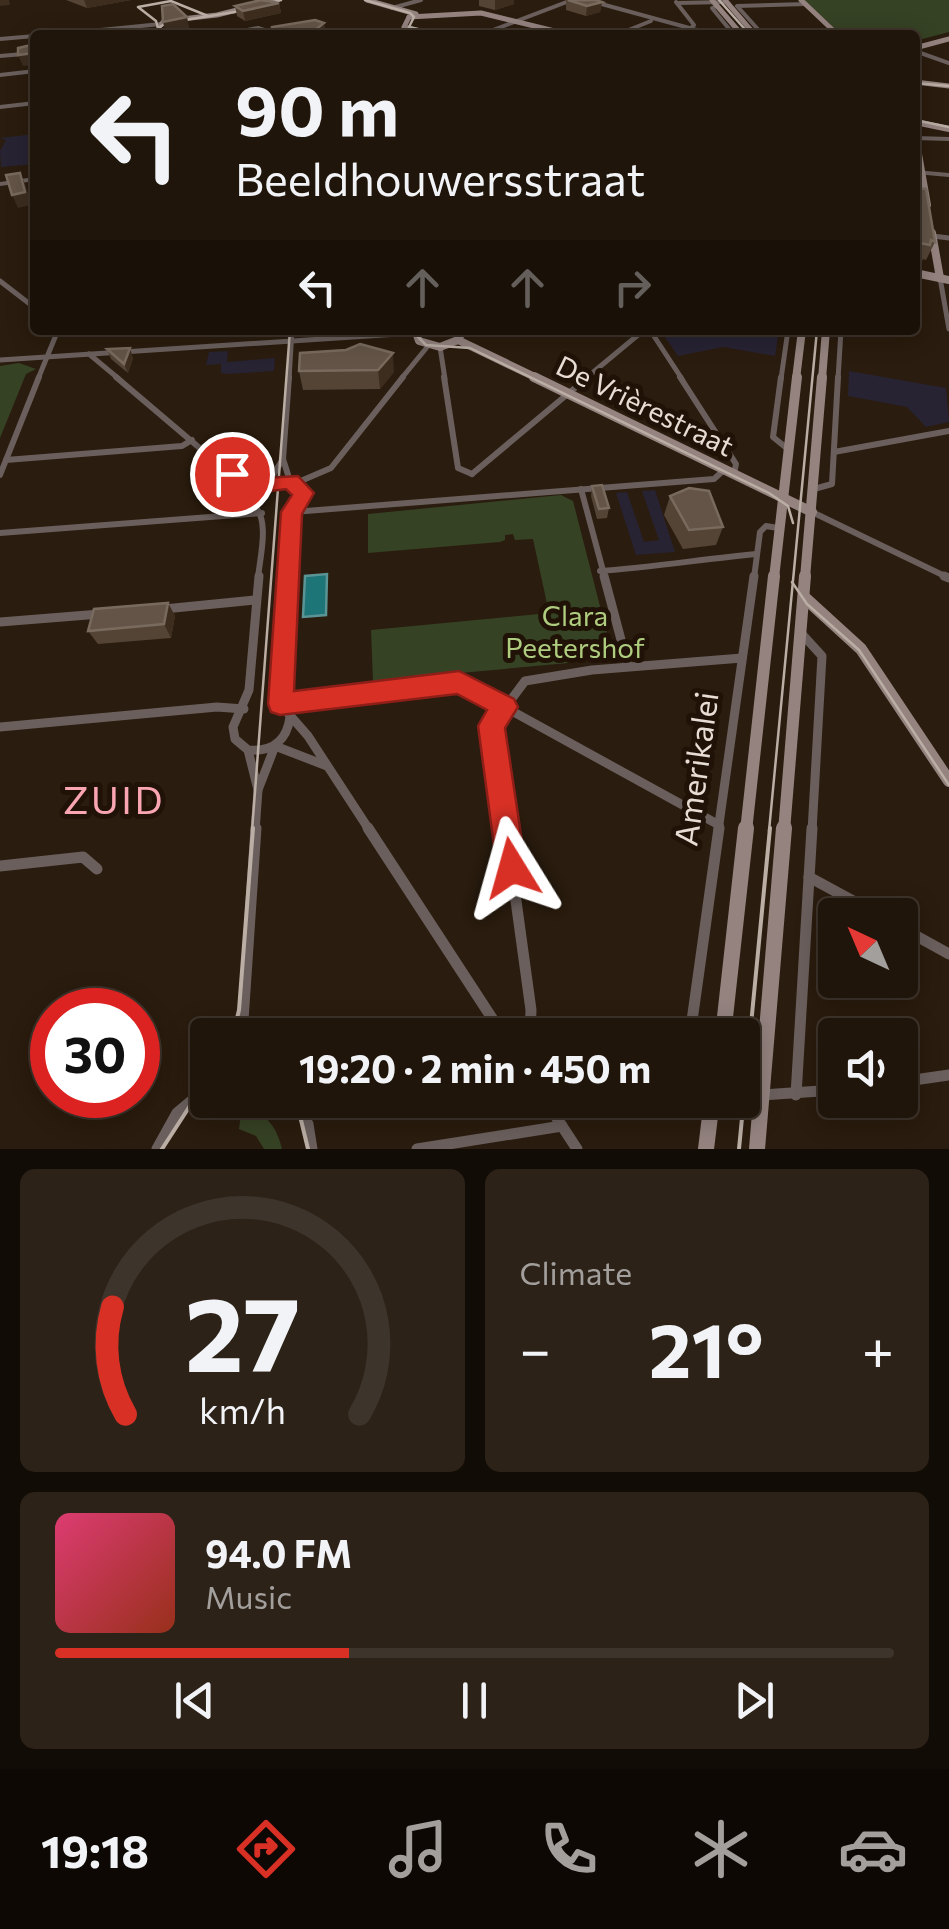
<!DOCTYPE html>
<html lang="en">
<head>
<meta charset="utf-8">
<style>
  :root { --surface:#20150a; --page:#2d2218; --text:#f1f3f6; --muted:#a29f9c; --line:#3d342b; --accent:#d93025 }
  body { margin:0; font-family:Commissioner,sans-serif; background:var(--page); color:var(--text); height:100vh; display:flex; flex-direction:column; font-size:38px; white-space:nowrap }
  * { box-sizing:border-box; margin:0 }
  p { font-size:32px; color:var(--muted) }
  .icon { flex:none; width:55px; height:55px; fill:none; stroke:currentColor; stroke-width:2; stroke-linecap:round; stroke-linejoin:round }
  .map { position:relative; height:1149px; overflow:hidden }
  .details { display:flex; flex-direction:column; gap:20px; padding:20px; background:#120c06; flex:1 }
  .details>* { flex:none }
  .banner { position:absolute; left:30px; top:30px; width:890px; height:305px; border-radius:10px; box-shadow:0 5px 25px #0003,0 0 0 2px var(--line); background:#20150a; color:var(--text); overflow:hidden }
  .needle { width:65px; rotate:316deg }
  .fabs { position:absolute; left:818px; top:898px; display:grid; gap:20px }
  .fabs a { display:grid; place-items:center; width:100px; height:100px; border-radius:10px; background:var(--surface); box-shadow:0 5px 25px #0003,0 0 0 2px var(--line); font-size:50px }
  .speed { position:absolute; left:30px; top:988px; display:flex; gap:20px; font-size:50px; font-weight:700; text-align:center }
  .speed>* { display:grid; place-content:center; width:130px; height:130px; border-radius:50%; background:var(--surface); box-shadow:0 5px 25px #0003,0 0 0 2px var(--line); line-height:1 }
  .speed .limit { border:15px solid #d22; background:#fff; color:#111 }
  .pin { position:absolute; display:grid; place-items:center; width:85px; height:85px; color:#fff; margin:-42px; border:5px solid #fff; border-radius:50%; box-shadow:0 2px 10px #0007 }
  .me { position:absolute; width:110px; margin:-55px; rotate:352deg; stroke-linejoin:round; filter:drop-shadow(0 0 8px #0008) }
  .turn { display:flex; align-items:center; gap:35px; height:210px; padding:0 40px; font-size:45px }
  .turn .icon { width:130px; height:130px; stroke-width:2.5 }
  .turn b { display:block; font-size:70px; line-height:85px }
  .lanes { display:flex; align-items:center; height:95px; padding:0 40px; background:#0003; justify-content:center; gap:50px; direction:ltr }
  .lanes .off { opacity:.35 }
  .big { font-size:75px; font-weight:700; line-height:1.1 }
  .details .tile { flex:1; display:flex; flex-direction:column; justify-content:center; gap:15px; min-width:0; padding:0 35px; border-radius:15px; background:var(--page) }
  .details .dial { align-items:center; gap:0 }
  .dial svg { height:260px; overflow:visible; fill:none; stroke:var(--line); stroke-width:7; stroke-linecap:round; text-anchor:middle }
  .dial text { fill:var(--text); stroke:none }
  .song { display:flex; align-items:center; gap:30px }
  .cover { width:120px; height:120px; border-radius:15px; background:linear-gradient(135deg,hsl(340 70% 55%),hsl(10 70% 35%)) }
  .played { height:10px; border-radius:5px; background:linear-gradient(90deg,var(--accent) 35%,var(--line) 35%) }
  .keys { display:flex; justify-content:space-around; direction:ltr }
  .heat { display:flex; justify-content:space-between; align-items:center; font-size:55px; direction:ltr }
  .details .tiles { flex:1; display:grid; gap:20px; grid-template-columns:1fr 1fr }
  .tile:last-child { grid-column:span 2 }
  .trip { position:absolute; left:190px; top:1018px; width:570px; height:100px; border-radius:10px; background:var(--surface); box-shadow:0 5px 25px #0003,0 0 0 2px var(--line); font-weight:700; line-height:100px; text-align:center }
  .dock { display:flex; height:160px; justify-content:space-around; align-items:center; background:#0d0804; color:var(--muted) }
  .dock .icon { width:70px; height:70px }
  .dock .current { color:var(--accent) }
  .dock b { font-size:45px; color:var(--text) }
  .map>svg:first-child { display:block }
  .education { fill:#282333 }
  .green { fill:#364224 }
  .water { fill:#1e7578; stroke:#5b9494; stroke-width:2.5 }
  .lines { fill:none; stroke-linecap:round; stroke-linejoin:round }
  .street-far4 { stroke:#6a5f5c; stroke-width:4 }
  .street-far3 { stroke:#6a5f5c; stroke-width:5 }
  .street-far2 { stroke:#6a5f5c; stroke-width:6 }
  .street-far1 { stroke:#6a5f5c; stroke-width:9 }
  .street { stroke:#6a5f5c; stroke-width:11 }
  .secondary-far5 { stroke:#94837f; stroke-width:5 }
  .secondary-far4 { stroke:#94837f; stroke-width:6 }
  .secondary-far3 { stroke:#94837f; stroke-width:8 }
  .secondary-far2 { stroke:#94837f; stroke-width:10 }
  .secondary-far1 { stroke:#94837f; stroke-width:12 }
  .secondary { stroke:#94837f; stroke-width:16 }
  .tram-far1 { stroke:#baaea5; stroke-width:2.5 }
  .tram { stroke:#baaea5; stroke-width:4 }
  .wall { fill:#534436 }
  .shaded-wall { fill:#3c2d1f }
  .building { fill:#635447; stroke:#786a5d; stroke-width:2.5 }
  .route { fill:#d93025; stroke:#8d1f18; stroke-width:2.5 }
  .labels { text-anchor:middle; stroke-width:10; stroke-linejoin:round; paint-order:stroke }
  .street-label { font-size:28px; fill:#e8ddd5; stroke:#201206 }
  .park-label { font-size:28px; fill:#afcd7f; stroke:#201206 }
  .near-street-label { font-size:32px; fill:#e8ddd5; stroke:#201206 }
  .near-quarter-label { font-size:38px; letter-spacing:2.5px; fill:#f9a5b2; stroke:#201206 }
</style>
</head>
<body>
<div class="map">
<svg width="949" height="1149" viewBox="0 0 949 1149">
  <rect width="100%" height="100%" fill="#2a1c0e"/>
  <!-- education -->
  <g class="education">
    <path d="M35 134V164L1 167 0 151 6 140 0 138Z"/>
    <path d="M660 330H779L775 356 723 347 678 356Z"/>
    <path d="M228 351 227 362 275 358 274 371 227 374 221 373V364L206 365 209 352Z"/>
    <path d="M849 371 946 388 949 422 926 427 907 407 848 396Z"/>
    <path d="M655 490 675 552 636 555 616 493 627 492 644 542 659 540 642 491Z"/>
  </g>
  <!-- green -->
  <g class="green">
    <path d="M804 0H949V32L915 41V35H842Z"/>
    <path d="M19 363 36 369 26 374 0 438V366Z"/>
    <path d="M561 495 573 501 611 649 601 660 373 681 371 630 549 613 533 539 515 540 513 534 505 535V540L500 542 368 553V514Z"/>
    <path d="M242 1108C266 1112 277 1127 282 1149H264L256 1136 239 1129Z"/>
  </g>
  <!-- water -->
  <path class="water" d="M327 574 326 615 303 617 305 576Z"/>
  <g class="lines">
    <!-- street-far4 -->
    <g class="street-far4">
      <path d="M587 0 715 35"/>
      <path d="M676 2 694 25 691 28"/>
      <path d="M677 3 726 2"/>
      <path d="M717 6 712 8 734 35"/>
      <path d="M392 8 421 0"/>
      <path d="M50 35 161 24"/>
      <path d="M221 35 258 28 280 35"/>
      <path d="M401 35 415 30"/>
      <path d="M480 35 572 0"/>
      <path d="M616 35 651 21"/>
      <path d="M763 35 737 6 806 4"/>
      <path d="M0 39 35 36"/>
      <path d="M915 51 949 63"/>
      <path d="M0 56 35 53"/>
      <path d="M0 75 35 71"/>
      <path d="M0 107 35 103"/>
      <path d="M915 138 949 139"/>
      <path d="M915 172 949 175"/>
      <path d="M0 184 35 179"/>
    </g>
    <!-- street-far3 -->
    <g class="street-far3">
      <path d="M933 236 949 238"/>
      <path d="M940 278 949 329"/>
      <path d="M0 281 35 308"/>
      <path d="M650 330 682 379"/>
      <path d="M440 347 445 379"/>
      <path d="M89 354 119 379"/>
      <path d="M0 360 414 333"/>
      <path d="M38 379 58 330"/>
      <path d="M289 379 292 330"/>
      <path d="M401 379 428 346"/>
      <path d="M585 379 644 330"/>
      <path d="M781 379 788 330"/>
      <path d="M838 379 841 330"/>
    </g>
    <!-- street-far2 -->
    <g class="street-far2">
      <path d="M116 377 255 495"/>
      <path d="M289 377 283 459 290 481"/>
      <path d="M444 377 458 468 472 474"/>
      <path d="M680 377 736 464 734 474"/>
      <path d="M781 377 773 437 789 450"/>
      <path d="M834 452 949 431"/>
      <path d="M6 460 182 446 192 440"/>
      <path d="M472 474 588 377"/>
      <path d="M0 475 39 377"/>
      <path d="M236 475 264 485"/>
      <path d="M268 483 283 459"/>
      <path d="M296 483 331 468 403 377"/>
      <path d="M581 489 605 578"/>
      <path d="M814 489 832 484 838 377"/>
      <path d="M255 495C270 480 289 474 303 493L292 512 288 578"/>
      <path d="M255 495 254 505C270 521 260 556 258 578"/>
      <path d="M293 512 714 479 724 470"/>
      <path d="M812 512 949 578"/>
      <path d="M0 533 262 513"/>
      <path d="M600 571C653 567 704 559 757 554"/>
      <path d="M754 578 760 532 766 526 778 528"/>
    </g>
    <!-- street-far1 -->
    <g class="street-far1">
      <path d="M259 576 249 690 233 727 235 739 248 750C272 752 287 741 290 717"/>
      <path d="M288 576 280 704 308 736 370 831"/>
      <path d="M604 576 628 666"/>
      <path d="M944 576 949 578"/>
      <path d="M164 609 255 600"/>
      <path d="M0 622 100 614"/>
      <path d="M801 633 822 656 812 831"/>
      <path d="M280 704 459 682 719 825"/>
      <path d="M0 727 217 707 244 709"/>
      <path d="M275 746 327 766"/>
      <path d="M248 750 258 790"/>
      <path d="M255 831 258 790 275 746"/>
      <path d="M506 831 492 725 525 681 592 670 742 658"/>
      <path d="M718 831 754 576"/>
    </g>
    <!-- street -->
    <g class="street">
      <path d="M368 828 503 1035"/>
      <path d="M506 828 531 1010 530 1035"/>
      <path d="M0 866 83 857 97 869"/>
      <path d="M809 877 879 915"/>
      <path d="M900 927 949 954"/>
      <path d="M242 1035 256 828"/>
      <path d="M690 1035 719 828"/>
      <path d="M900 1082 949 1075"/>
      <path d="M762 1095 835 1090"/>
      <path d="M796 1095 812 828"/>
      <path d="M295 1100 308 1124 312 1149"/>
      <path d="M545 1100 577 1149"/>
      <path d="M157 1149 177 1113 208 1087"/>
      <path d="M417 1149 562 1126"/>
    </g>
    <!-- secondary-far5 -->
    <g class="secondary-far5">
      <path d="M367 0 416 14"/>
      <path d="M712 0 742 35"/>
      <path d="M725 0 755 35"/>
      <path d="M801 0 838 35"/>
      <path d="M409 17 481 13 571 35"/>
      <path d="M409 17 404 27 435 35"/>
      <path d="M160 35 159 27 164 21 217 15 277 0"/>
      <path d="M915 48 949 39"/>
      <path d="M915 82 949 86"/>
    </g>
    <!-- secondary-far4 -->
    <g class="secondary-far4">
      <path d="M915 122 949 129"/>
      <path d="M915 131 928 205"/>
    </g>
    <!-- secondary-far3 -->
    <g class="secondary-far3">
      <path d="M932 233 940 278"/>
      <path d="M915 273 949 280"/>
      <path d="M415 330 419 341 440 347 458 340 463 330"/>
      <path d="M458 340 539 379"/>
      <path d="M796 379 802 330"/>
      <path d="M822 379 826 330"/>
    </g>
    <!-- secondary-far2 -->
    <g class="secondary-far2">
      <path d="M534 377 812 512"/>
      <path d="M774 578 797 377"/>
      <path d="M805 578 822 377"/>
    </g>
    <!-- secondary-far1 -->
    <g class="secondary-far1">
      <path d="M804 597 861 649 949 781"/>
      <path d="M746 831 774 576"/>
      <path d="M784 831 805 576"/>
    </g>
    <!-- secondary -->
    <g class="secondary">
      <path d="M723 1035 746 828"/>
      <path d="M706 1149 712 1100"/>
      <path d="M757 1149 784 828"/>
    </g>
    <!-- tram-far1 -->
    <g class="tram-far1">
      <path d="M365 0 410 13 414 17 409 27 444 35"/>
      <path d="M719 0 750 35"/>
      <path d="M160 35 156 21 138 7 171 1 208 16"/>
      <path d="M161 35 160 27 166 23 247 10 281 0"/>
      <path d="M915 83 949 86"/>
      <path d="M915 120 949 127"/>
      <path d="M411 330 426 345 470 348 769 493 788 506 793 523"/>
      <path d="M792 582 807 604 859 650 949 785"/>
      <path d="M252 831 290 330"/>
      <path d="M769 831 817 330"/>
    </g>
    <!-- tram -->
    <g class="tram">
      <path d="M233 1035 239 1010 253 828"/>
      <path d="M290 1100 301 1120 308 1149"/>
      <path d="M162 1149 208 1078"/>
      <path d="M739 1149 770 828"/>
    </g>
  </g>
  <!-- wall -->
  <g class="wall">
    <path d="M66 0H131L87 8Z"/>
    <path d="M479 0H514V4L495 10 479 6Z"/>
    <path d="M566 0 602 2 600 12 586 16 566 10Z"/>
    <path d="M279 3 281 13 245 21 237 16 235 6Z"/>
    <path d="M324 23 325 35H273L272 27Z"/>
    <path d="M915 188 935 242 926 260 923 259 921 264 915 263Z"/>
    <path d="M107 349 133 358 128 373 111 359Z"/>
    <path d="M300 353 394 372 380 389 303 390 299 371Z"/>
    <path d="M592 486 609 508 607 518 597 519 591 496Z"/>
    <path d="M670 496 723 527 716 545 683 549 664 515Z"/>
    <path d="M168 603 175 616 171 638 98 644 88 631Z"/>
  </g>
  <!-- shaded-wall -->
  <g class="shaded-wall">
    <path d="M0 0H9L10 5 0 6Z"/>
    <path d="M84 0H131L87 8Z"/>
    <path d="M495 0H514V4L495 10Z"/>
    <path d="M602 2 600 12 586 16 587 6Z"/>
    <path d="M279 3 281 13 245 21 243 11Z"/>
    <path d="M187 17 191 35H166L163 22Z"/>
    <path d="M324 23 325 35H314V31Z"/>
    <path d="M35 53V65L23 66 18 55Z"/>
    <path d="M20 173 26 186 31 205 18 208 12 195Z"/>
    <path d="M130 348 133 358 128 373 124 364Z"/>
    <path d="M393 353 394 372 380 389 378 370Z"/>
    <path d="M168 603 175 616 171 638 164 624Z"/>
  </g>
  <!-- building -->
  <g class="building">
    <path d="M261 0 279 3 243 11 235 6Z"/>
    <path d="M568 0H596L602 2 587 6Z"/>
    <path d="M173 4 187 17 163 22 162 6Z"/>
    <path d="M315 20 324 23 314 31 272 30V27Z"/>
    <path d="M35 44V53L18 55V48Z"/>
    <path d="M20 173 25 192 12 195 6 175Z"/>
    <path d="M915 188 926 189 935 242 931 240 930 245 915 242Z"/>
    <path d="M360 344 393 353 378 370 299 371 300 353 346 350Z"/>
    <path d="M130 348 124 364 107 349Z"/>
    <path d="M602 485 609 508 599 509 592 486Z"/>
    <path d="M689 488 709 491 723 527 689 530 670 496Z"/>
    <path d="M168 603 164 624 88 631 94 609Z"/>
  </g>
  <!-- route -->
  <path class="route" d="M232 467 265 478 298 476 314 493 302 514 294 691 459 671 514 699 518 707 505 728 526 868 522 878 512 883 501 878 497 868 478 726 487 710 457 694 280 715 271 712 268 704 281 512 292 495 286 489 264 492 225 479 222 474Z"/>
  <g class="labels">
    <!-- street labels -->
    <g class="street-label">
      <text transform="translate(645 406) rotate(26)" y="10">De Vrièrestraat</text>
    </g>
    <!-- park labels -->
    <g class="park-label">
      <text x="575" y="626">Clara<tspan x="575" dy="32">Peetershof</tspan></text>
    </g>
    <!-- near-street labels -->
    <g class="near-street-label">
      <text transform="translate(697 769) rotate(-82)" y="11">Amerikalei</text>
    </g>
    <!-- near-quarter labels -->
    <g class="near-quarter-label">
      <text x="114" y="814">ZUID</text>
    </g>
  </g>
</svg>
<div class="fabs">
<a><svg class="needle" viewBox="-14 -14 28 28"><path d="M0-13l5 13h-10z" fill="#e53935"/><path d="M0 13l5-13h-10z" fill="#a29f9c"/></svg></a>
<a><svg class="icon" aria-label="sound" viewBox="0 0 24 24"><path d="M4 9h4l5-4v14l-5-4H4zM17 9q2 3 0 6"/></svg></a>
</div>
<div class="speed"><div class="limit">30</div></div>
<div class="pin" style="left:232px;top:474px;background:#d93025"><svg class="icon" aria-label="arrive" viewBox="0 0 24 24"><path d="M6 21V4h12l-3 4 3 4H6"/></svg></div>
<svg class="me" style="left:512px;top:868px" viewBox="-20 -20 40 40"><path d="M0-17L14 15 0 8-14 15z" fill="#d93025" stroke="#fff" stroke-width="4"/></svg>
<div class="trip">19:20 · 2 min · 450 m</div>
<div class="banner">
<div class="turn"><svg class="icon" aria-label="left" viewBox="0 0 24 24"><path d="M17 20v-9H6M10 6l-5 5 5 5"/></svg><div><b>90 m</b>Beeldhouwersstraat</div></div>
<div class="lanes"><svg class="icon" aria-label="left" viewBox="0 0 24 24"><path d="M17 20v-9H6M10 6l-5 5 5 5"/></svg><svg class="icon off" aria-label="ahead" viewBox="0 0 24 24"><path d="M12 20V5M6 11l6-6 6 6"/></svg><svg class="icon off" aria-label="ahead" viewBox="0 0 24 24"><path d="M12 20V5M6 11l6-6 6 6"/></svg><svg class="icon off" aria-label="right" viewBox="0 0 24 24"><path d="M7 20v-9h11M14 6l5 5-5 5"/></svg></div>
</div>
</div>
<section class="details">
<div class="tiles">
<div class="tile dial"><svg viewBox="0 0 100 80">
<path d="M14 69A42 42 0 1 1 86 69"/>
<path d="M14 69A42 42 0 0 1 10 36" stroke="#d93025"/>
<text x="50" y="56" font-size="32" font-weight="700">27</text>
<text x="50" y="72" font-size="11">km/h</text>
</svg></div>
<div class="tile"><p>Climate</p>
<div class="heat"><a>−</a><b class="big">21°</b><a>+</a></div>
</div>
<div class="tile">
<div class="song"><i class="cover"></i><div><b>94.0 FM</b><p>Music</p></div></div>
<div class="played"></div>
<div class="keys"><svg class="icon" aria-label="previous" viewBox="0 0 24 24"><path d="M18 5L8 12l10 7zM5 5v14"/></svg><svg class="icon" aria-label="pause" viewBox="0 0 24 24"><path d="M8 5v14M16 5v14"/></svg><svg class="icon" aria-label="next" viewBox="0 0 24 24"><path d="M6 5l10 7-10 7zM19 5v14"/></svg></div>
</div>
</div>
</section>
<nav class="dock">
<b>19:18</b>
<svg class="icon current" aria-label="directions" viewBox="0 0 24 24"><path d="M12 3l9 9-9 9-9-9zM9 14v-3h6M13 9l2 2-2 2"/></svg>
<svg class="icon" aria-label="music" viewBox="0 0 24 24"><path d="M9 18V5l10-2v13"/><circle cx="6" cy="18" r="3"/><circle cx="16" cy="16" r="3"/></svg>
<svg class="icon" aria-label="phone" viewBox="0 0 24 24"><path d="M5 4h4l2 5-3 2q2 4 5 5l2-3 5 2v4C11 20 4 13 5 4z"/></svg>
<svg class="icon" aria-label="climate" viewBox="0 0 24 24"><path d="M12 3v18M4 7l16 10M4 17L20 7"/></svg>
<svg class="icon" aria-label="car" viewBox="0 0 24 24"><path d="M5 17H2v-5l4-1 3-4h7l3 4 3 1v5h-3M9 17h6M6 11h13"/><circle cx="7" cy="17" r="2"/><circle cx="17" cy="17" r="2"/></svg>
</nav>
</body>
</html>
